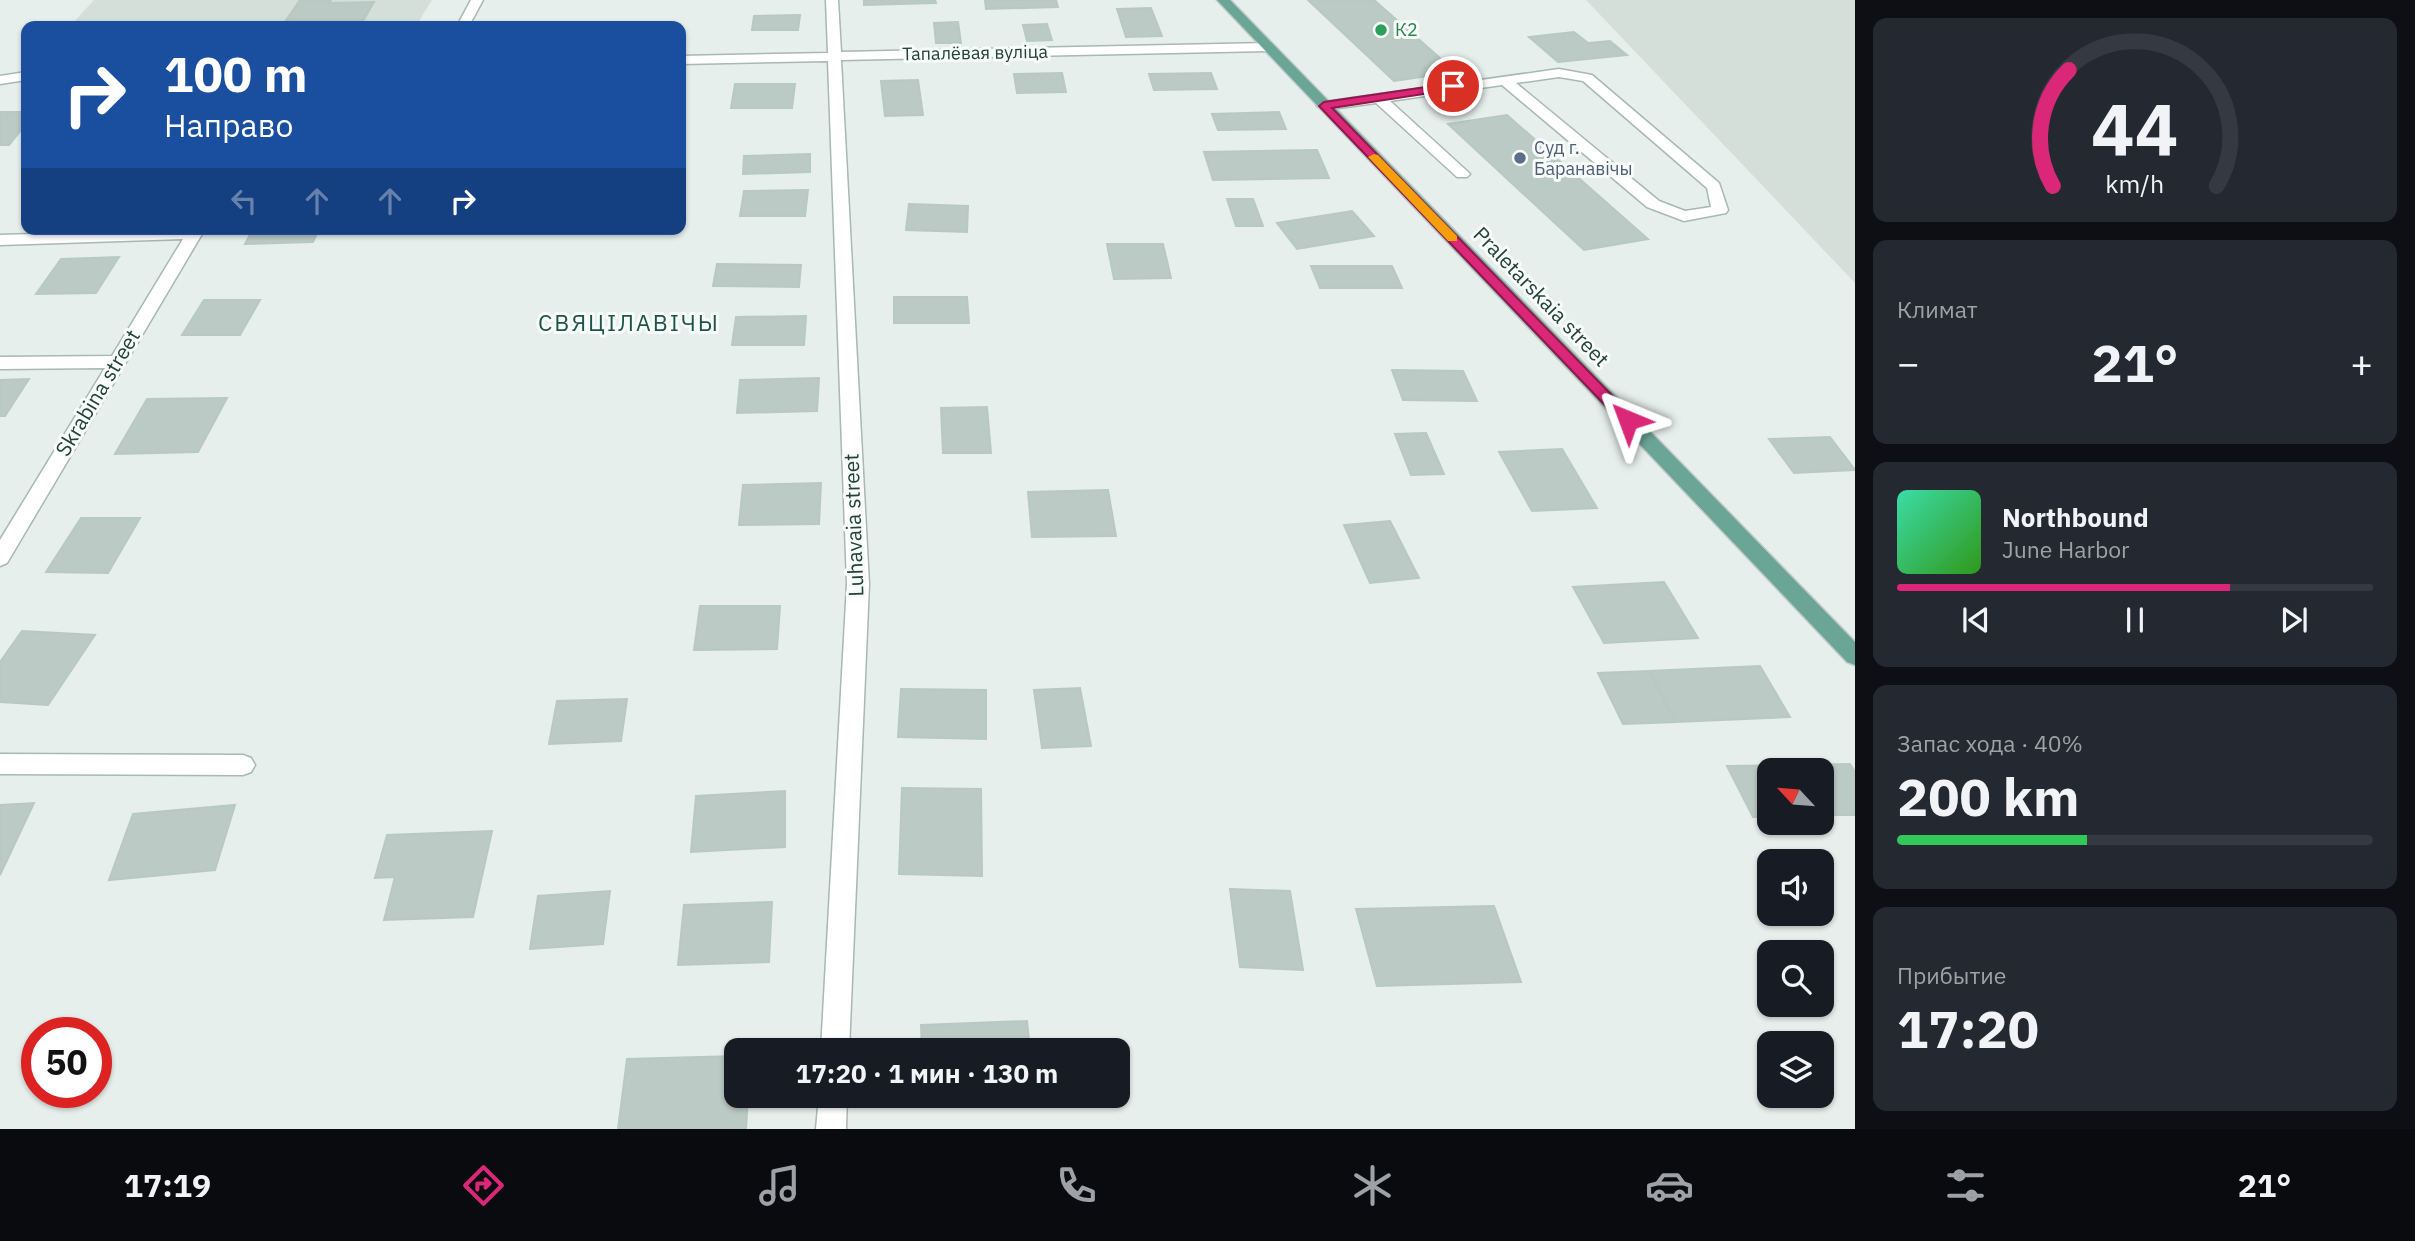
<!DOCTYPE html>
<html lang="ru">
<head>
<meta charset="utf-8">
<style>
  :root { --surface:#171b24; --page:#242831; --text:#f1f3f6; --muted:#9ea1a6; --line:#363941; --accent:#db2777 }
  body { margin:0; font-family:"IBM Plex Sans",sans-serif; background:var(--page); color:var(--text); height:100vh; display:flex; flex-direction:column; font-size:26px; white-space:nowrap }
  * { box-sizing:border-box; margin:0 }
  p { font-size:23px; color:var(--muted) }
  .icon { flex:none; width:38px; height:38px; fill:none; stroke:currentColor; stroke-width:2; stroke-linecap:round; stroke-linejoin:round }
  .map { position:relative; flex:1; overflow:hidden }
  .side { display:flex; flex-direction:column; gap:18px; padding:18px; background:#0d0f14; width:560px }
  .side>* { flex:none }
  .banner { position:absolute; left:21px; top:21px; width:665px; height:214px; border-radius:14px; box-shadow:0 2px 5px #0004; background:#1a4fa0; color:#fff; overflow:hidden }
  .needle { width:46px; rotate:296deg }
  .controls { position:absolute; left:1757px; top:758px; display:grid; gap:14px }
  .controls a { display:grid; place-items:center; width:77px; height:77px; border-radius:14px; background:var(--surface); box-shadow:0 2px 5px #0004; font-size:35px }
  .speed { position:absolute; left:21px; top:1017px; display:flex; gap:14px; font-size:35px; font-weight:700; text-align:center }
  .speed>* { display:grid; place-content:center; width:91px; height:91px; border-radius:50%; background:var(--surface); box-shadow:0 2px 5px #0004; line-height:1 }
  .speed .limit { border:10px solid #d22; background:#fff; color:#111 }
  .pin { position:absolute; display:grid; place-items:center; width:60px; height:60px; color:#fff; margin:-30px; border:4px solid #fff; border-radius:50%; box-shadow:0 2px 7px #0007 }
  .me { position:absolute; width:77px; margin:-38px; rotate:316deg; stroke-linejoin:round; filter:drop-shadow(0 0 5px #0008) }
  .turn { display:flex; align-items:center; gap:24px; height:147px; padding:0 28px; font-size:32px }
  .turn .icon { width:91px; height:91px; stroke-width:2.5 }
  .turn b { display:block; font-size:49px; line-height:60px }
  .lanes { display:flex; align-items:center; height:66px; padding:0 28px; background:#0003; justify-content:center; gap:35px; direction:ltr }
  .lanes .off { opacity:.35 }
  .big { font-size:52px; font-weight:800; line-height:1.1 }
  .side .widget { flex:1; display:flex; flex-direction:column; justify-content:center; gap:10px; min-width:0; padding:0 24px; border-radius:14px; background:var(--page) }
  .side .dial { align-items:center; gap:0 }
  .dial svg { height:182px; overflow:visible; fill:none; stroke:var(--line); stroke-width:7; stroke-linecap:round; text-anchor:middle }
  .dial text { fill:var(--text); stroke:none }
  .song { display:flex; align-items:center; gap:21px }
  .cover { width:84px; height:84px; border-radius:10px; background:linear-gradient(135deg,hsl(160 70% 55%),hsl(110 70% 35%)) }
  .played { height:7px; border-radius:4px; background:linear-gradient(90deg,var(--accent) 70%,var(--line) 70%) }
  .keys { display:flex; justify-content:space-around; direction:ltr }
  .heat { display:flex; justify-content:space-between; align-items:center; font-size:38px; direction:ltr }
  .charge { height:10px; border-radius:5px; background:linear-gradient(90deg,#34c759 40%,var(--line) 0) }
  .trip { position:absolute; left:724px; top:1038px; width:406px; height:70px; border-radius:14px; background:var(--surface); box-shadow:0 2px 5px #0004; font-weight:800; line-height:70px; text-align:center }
  .tabs { display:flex; height:112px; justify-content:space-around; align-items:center; background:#090b0e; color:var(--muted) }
  .tabs .icon { width:49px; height:49px }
  .tabs .current { color:var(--accent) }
  .tabs b { font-size:32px; color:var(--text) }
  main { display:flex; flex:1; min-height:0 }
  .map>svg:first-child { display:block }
  .built { fill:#d4dfda }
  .building { fill:#bbcac4; stroke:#b8c9c2; stroke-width:2 }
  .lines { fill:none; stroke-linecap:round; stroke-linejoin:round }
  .minor-casing { stroke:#a8b8b2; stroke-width:3 }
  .major-casing { stroke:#c2cac8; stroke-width:3 }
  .minor { fill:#fff; fill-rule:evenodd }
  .major { fill:#6aa596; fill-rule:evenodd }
  .route { fill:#db2777; stroke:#8e194d; stroke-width:2 }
  .slow { fill:#f59e0b }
  .leisure-dot { fill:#2e9e5b; stroke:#f7fbf9; stroke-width:2.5 }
  .service-dot { fill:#5c6f8a; stroke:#f7fbf9; stroke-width:2.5 }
  .labels { text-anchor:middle; stroke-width:6; stroke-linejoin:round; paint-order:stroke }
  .far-leisure-label { font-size:18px; fill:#27864d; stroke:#f7fbf9; text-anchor:start }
  .far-street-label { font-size:18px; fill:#24423a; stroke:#f7fbf9 }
  .far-service-label { font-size:18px; fill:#4e5e75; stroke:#f7fbf9; text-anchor:start }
  .street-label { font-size:21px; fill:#24423a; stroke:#f7fbf9 }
  .neighbourhood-label { font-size:23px; letter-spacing:2px; fill:#1f5548; stroke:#f7fbf9 }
</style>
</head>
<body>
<main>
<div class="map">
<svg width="1855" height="1129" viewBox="0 0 1855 1129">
  <rect width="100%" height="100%" fill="#e6efeb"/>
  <!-- built -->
  <g class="built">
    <path d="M94 0H432L416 26H70Z"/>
    <path d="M1586 0H1855V283Z"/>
  </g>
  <!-- building -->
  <g class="building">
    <path d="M300 0H331L329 3 374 2 360 26H282Z"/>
    <path d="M864 0H935L936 3 864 5Z"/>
    <path d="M985 0H1056L1058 7 986 9Z"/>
    <path d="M1308 0H1374L1456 72 1394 81Z"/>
    <path d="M1151 8 1162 36 1126 37 1117 9Z"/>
    <path d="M800 15 798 30H752L754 16Z"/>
    <path d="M958 22 961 43H936L934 23Z"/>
    <path d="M1047 24 1052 40 1027 41 1023 25Z"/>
    <path d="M1574 32 1588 43 1610 41 1627 55 1558 62 1529 37Z"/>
    <path d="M1062 73 1066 92 1017 93 1014 74Z"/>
    <path d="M1211 73 1217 89 1154 90 1149 74Z"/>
    <path d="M918 80 923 115 885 116 881 81Z"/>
    <path d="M735 84H795L792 108H731Z"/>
    <path d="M0 112H26V124L9 145H0Z"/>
    <path d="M1279 112 1286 129 1218 130 1212 114Z"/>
    <path d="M1507 115 1648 239 1584 250 1448 124Z"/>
    <path d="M1317 150 1329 178 1213 180 1204 152Z"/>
    <path d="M810 154V172L743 174 744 156Z"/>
    <path d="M808 190 805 216H740L744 191Z"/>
    <path d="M1227 199H1253L1263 226H1236Z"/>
    <path d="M909 204 968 206 967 232 906 230Z"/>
    <path d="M1352 211 1374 236 1297 249 1277 223Z"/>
    <path d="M253 229H319L313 242 245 244Z"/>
    <path d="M1107 244H1163L1171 278 1114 279Z"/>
    <path d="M119 257 96 293 36 294 61 259Z"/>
    <path d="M717 264 801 265 799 287 713 286Z"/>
    <path d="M1311 266H1392L1402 288H1320Z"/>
    <path d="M894 297H967L969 323H894Z"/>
    <path d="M204 300H260L240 335H182Z"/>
    <path d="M806 316 804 345H732L736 317Z"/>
    <path d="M1392 370 1463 371 1477 401 1403 400Z"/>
    <path d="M819 378 817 411 737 413 740 380Z"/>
    <path d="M29 379 5 416H0V380Z"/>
    <path d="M227 398 198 452 115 454 147 399Z"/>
    <path d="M987 407 991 453H943L941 408Z"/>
    <path d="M1426 433 1444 474 1411 475 1395 434Z"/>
    <path d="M1830 437 1855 470 1794 473 1769 439Z"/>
    <path d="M1562 449 1597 508 1532 511 1499 452Z"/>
    <path d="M821 483 819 524 739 525 743 485Z"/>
    <path d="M1108 490 1116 536 1032 537 1028 492Z"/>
    <path d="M81 518H140L108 573 46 572Z"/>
    <path d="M1390 521 1419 578 1370 583 1344 525Z"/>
    <path d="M1664 582 1698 638 1604 643 1573 587Z"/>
    <path d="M700 606H780L777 649 694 650Z"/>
    <path d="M22 631 95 635 48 705 0 702V662Z"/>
    <path d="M1760 666 1790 717 1676 722 1649 671Z"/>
    <path d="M1649 671 1676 722 1623 724 1598 673Z"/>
    <path d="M1080 688 1091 746 1042 748 1034 690Z"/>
    <path d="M901 689 986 690V739L898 737Z"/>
    <path d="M627 699 621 741 549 744 557 701Z"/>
    <path d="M1850 764 1855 772V815H1822V770H1769V817H1753L1727 766Z"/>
    <path d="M902 788 981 789 982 876 899 874Z"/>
    <path d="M785 791V847L691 852 696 796Z"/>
    <path d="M34 803 0 875V805Z"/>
    <path d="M235 805 215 870 109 880 133 814Z"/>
    <path d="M492 831 473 917 384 920 395 877 375 878 387 835Z"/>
    <path d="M1230 889 1290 891 1303 970 1240 967Z"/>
    <path d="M610 891 603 944 530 949 538 896Z"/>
    <path d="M772 902 769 962 678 965 684 905Z"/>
    <path d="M1494 906 1521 982 1377 986 1356 909Z"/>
    <path d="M1027 1021 1030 1050H922L921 1025Z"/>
    <path d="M737 1056V1096H748L746 1129H618L627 1059Z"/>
    <path d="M923 1096H1034L923 1099Z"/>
  </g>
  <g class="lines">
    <defs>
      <g id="minor">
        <path d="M471 0H483L469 26H457Z"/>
        <path d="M826 0H838L841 52 1268 43 1275 47 1268 51 841 60 869 584 849 1050H821L847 584 828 61 681 64V56L828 53Z"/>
        <path d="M1559 69 1592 75 1719 183 1728 210 1726 213 1684 221 1647 207 1502 85 1390 101 1467 171 1470 174 1467 177H1457L1376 103 1324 110 1317 106 1324 102ZM1559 77 1583 81 1707 188 1711 207 1685 211 1659 201 1516 83Z"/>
        <path d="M26 72V80L0 84V76Z"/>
        <path d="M205 229 7 563 0 566V540L105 368 0 369V357L112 356 183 239 0 245V235Z"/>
        <path d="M0 754 243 755 251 758 255 765 251 772 243 775 0 774Z"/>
        <path d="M819 1096H847L846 1129H816Z"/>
      </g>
      <path id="major" d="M1217 0H1230L1855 642V665L1847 662Z"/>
    </defs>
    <!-- minor casing -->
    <use href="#minor" class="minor-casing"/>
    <!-- major casing -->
    <use href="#major" class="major-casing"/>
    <!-- minor -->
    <use href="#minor" class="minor"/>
    <!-- major -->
    <use href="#major" class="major"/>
  </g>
  <!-- route -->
  <path class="route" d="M1453 83 1457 84V89L1332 108 1633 417V423H1622L1319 106 1324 102Z"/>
  <!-- slow -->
  <path class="slow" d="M1374 154 1378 155 1457 236V241H1448L1370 159 1368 157Z"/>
  <!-- markers -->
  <circle class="leisure-dot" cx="1381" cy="30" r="7"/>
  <circle class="service-dot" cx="1520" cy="158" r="7"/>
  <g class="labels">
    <!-- far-leisure labels -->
    <g class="far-leisure-label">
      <text x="1395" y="36">К2</text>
    </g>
    <!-- far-street labels -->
    <g class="far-street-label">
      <text transform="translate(975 53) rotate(-1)" y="6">Тапалёвая вуліца</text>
    </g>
    <!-- far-service labels -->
    <g class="far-service-label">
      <text x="1534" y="154">Суд г.<tspan x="1534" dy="21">Баранавічы</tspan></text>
    </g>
    <!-- street labels -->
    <g class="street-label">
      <text transform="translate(1541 297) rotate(46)" y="7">Praletarskaia street</text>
      <text transform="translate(98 393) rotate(-59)" y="7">Skrabina street</text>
      <text transform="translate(854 525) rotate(-92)" y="7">Luhavaia street</text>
    </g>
    <!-- neighbourhood labels -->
    <g class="neighbourhood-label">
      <text x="629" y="331">СВЯЦІЛАВІЧЫ</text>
    </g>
  </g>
</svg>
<div class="controls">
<a><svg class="needle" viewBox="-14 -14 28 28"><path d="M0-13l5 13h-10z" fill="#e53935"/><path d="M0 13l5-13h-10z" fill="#9ea1a6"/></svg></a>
<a><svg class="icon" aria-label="sound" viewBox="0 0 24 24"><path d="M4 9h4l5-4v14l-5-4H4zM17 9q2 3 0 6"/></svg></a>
<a><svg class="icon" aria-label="search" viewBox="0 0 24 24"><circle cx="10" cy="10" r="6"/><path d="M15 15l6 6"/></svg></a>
<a><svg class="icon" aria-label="layers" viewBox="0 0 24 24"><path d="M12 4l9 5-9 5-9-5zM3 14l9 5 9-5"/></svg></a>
</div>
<div class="speed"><div class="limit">50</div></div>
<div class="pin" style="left:1453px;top:86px;background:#d93025"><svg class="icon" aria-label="arrive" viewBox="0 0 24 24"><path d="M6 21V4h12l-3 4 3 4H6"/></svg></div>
<svg class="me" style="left:1628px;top:420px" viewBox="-20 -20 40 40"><path d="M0-17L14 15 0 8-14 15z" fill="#db2777" stroke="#fff" stroke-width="4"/></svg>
<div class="trip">17:20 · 1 мин · 130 m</div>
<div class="banner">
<div class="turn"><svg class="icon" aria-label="right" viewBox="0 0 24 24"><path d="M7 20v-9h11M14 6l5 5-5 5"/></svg><div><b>100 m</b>Направо</div></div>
<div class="lanes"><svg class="icon off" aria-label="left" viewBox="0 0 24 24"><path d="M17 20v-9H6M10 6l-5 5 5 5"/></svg><svg class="icon off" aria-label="ahead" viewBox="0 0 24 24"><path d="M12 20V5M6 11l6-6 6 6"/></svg><svg class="icon off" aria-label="ahead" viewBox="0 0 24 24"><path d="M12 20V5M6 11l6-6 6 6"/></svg><svg class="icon" aria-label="right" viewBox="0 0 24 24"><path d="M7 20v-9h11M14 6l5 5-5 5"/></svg></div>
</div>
</div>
<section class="side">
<div class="widget dial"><svg viewBox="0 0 100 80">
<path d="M14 69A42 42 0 1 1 86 69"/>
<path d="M14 69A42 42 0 0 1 21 18" stroke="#db2777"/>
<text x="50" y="56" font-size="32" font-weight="700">44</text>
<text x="50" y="72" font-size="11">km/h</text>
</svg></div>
<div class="widget"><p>Климат</p>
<div class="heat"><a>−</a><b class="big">21°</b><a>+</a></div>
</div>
<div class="widget">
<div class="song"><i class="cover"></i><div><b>Northbound</b><p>June Harbor</p></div></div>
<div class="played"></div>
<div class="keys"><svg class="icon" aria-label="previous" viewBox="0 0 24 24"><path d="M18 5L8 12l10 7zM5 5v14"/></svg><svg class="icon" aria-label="pause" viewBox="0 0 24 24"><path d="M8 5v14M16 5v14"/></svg><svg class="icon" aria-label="next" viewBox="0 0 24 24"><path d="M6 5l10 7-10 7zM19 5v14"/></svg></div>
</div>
<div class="widget"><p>Запас хода · 40%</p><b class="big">200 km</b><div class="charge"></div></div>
<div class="widget"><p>Прибытие</p><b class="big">17:20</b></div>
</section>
</main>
<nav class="tabs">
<b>17:19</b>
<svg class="icon current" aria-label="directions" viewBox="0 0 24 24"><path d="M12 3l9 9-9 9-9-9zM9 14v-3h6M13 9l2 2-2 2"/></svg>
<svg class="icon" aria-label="music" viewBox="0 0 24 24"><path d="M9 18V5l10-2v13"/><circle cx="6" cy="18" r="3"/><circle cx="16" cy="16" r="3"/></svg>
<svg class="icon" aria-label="phone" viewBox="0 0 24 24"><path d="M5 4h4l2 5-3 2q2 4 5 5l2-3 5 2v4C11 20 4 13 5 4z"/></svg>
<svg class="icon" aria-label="climate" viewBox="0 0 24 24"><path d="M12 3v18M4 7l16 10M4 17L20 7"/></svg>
<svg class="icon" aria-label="car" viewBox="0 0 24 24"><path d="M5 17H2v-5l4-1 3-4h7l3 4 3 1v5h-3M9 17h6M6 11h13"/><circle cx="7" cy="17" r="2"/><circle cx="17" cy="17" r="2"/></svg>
<svg class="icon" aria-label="filters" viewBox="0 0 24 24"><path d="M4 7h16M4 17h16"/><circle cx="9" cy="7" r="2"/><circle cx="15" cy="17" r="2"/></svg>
<b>21°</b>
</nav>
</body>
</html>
